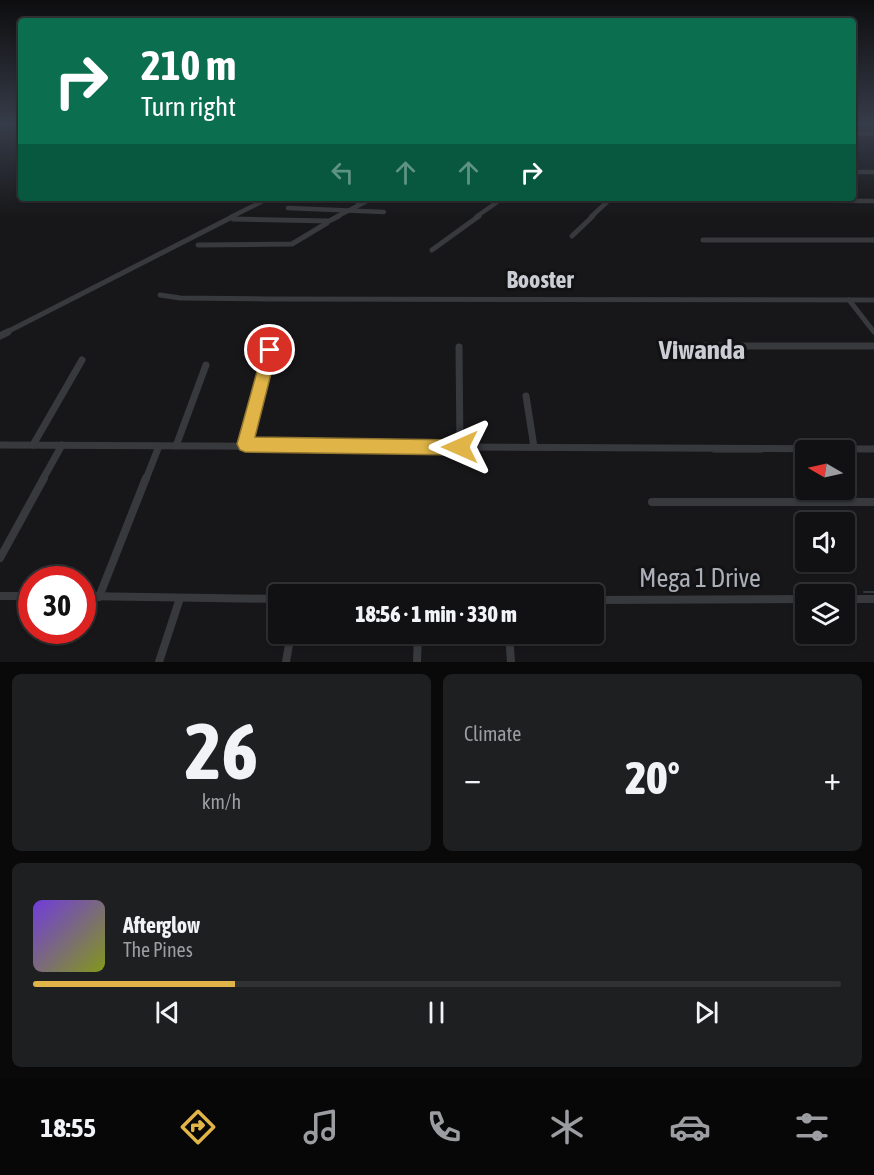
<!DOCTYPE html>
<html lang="en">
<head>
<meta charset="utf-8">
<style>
  :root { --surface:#111113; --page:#1e1f21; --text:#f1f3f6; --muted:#9c9da0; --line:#303133; --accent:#e0b447 }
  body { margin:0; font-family:"Asap Condensed",sans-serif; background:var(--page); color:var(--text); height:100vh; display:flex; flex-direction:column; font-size:22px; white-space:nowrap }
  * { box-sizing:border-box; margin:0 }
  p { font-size:20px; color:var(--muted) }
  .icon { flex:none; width:33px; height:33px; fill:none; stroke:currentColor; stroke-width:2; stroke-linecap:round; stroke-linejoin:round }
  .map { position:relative; height:662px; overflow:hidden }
  .drawer { display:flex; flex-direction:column; gap:12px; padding:12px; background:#09090a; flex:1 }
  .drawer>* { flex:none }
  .guide { position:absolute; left:18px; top:18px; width:838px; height:183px; border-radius:6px; box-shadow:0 2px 4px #0004,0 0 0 2px var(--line); background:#0b6e4f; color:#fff; overflow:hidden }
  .needle { width:39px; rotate:279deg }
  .controls { position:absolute; left:795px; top:440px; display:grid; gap:12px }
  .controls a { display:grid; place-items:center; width:60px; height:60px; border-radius:6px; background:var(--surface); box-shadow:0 2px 4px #0004,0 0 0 2px var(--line); font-size:30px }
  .speed { position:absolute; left:18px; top:566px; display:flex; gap:12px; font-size:30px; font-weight:700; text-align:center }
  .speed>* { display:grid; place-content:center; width:78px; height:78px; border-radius:50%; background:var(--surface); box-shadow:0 2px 4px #0004,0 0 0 2px var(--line); line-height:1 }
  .speed .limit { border:9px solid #d22; background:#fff; color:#111 }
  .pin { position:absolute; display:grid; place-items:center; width:51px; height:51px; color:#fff; margin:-26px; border:3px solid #fff; border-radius:50%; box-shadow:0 2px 6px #0007 }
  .me { position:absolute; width:66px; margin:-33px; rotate:270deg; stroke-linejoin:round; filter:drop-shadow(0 0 4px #0008) }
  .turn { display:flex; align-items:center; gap:21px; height:126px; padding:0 24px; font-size:27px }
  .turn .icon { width:78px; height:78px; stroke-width:2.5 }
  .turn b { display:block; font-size:42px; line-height:51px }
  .lanes { display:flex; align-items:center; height:57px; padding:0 24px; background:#0003; justify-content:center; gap:30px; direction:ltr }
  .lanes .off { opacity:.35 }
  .big { font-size:45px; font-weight:800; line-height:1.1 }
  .drawer .card { flex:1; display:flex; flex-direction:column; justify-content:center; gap:9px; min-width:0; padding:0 21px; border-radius:9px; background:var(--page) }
  .drawer .dial { align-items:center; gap:0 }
  .dial b { font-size:78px; line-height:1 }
  .song { display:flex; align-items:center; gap:18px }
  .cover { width:72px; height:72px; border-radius:9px; background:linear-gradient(135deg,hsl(260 70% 55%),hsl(70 70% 35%)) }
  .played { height:6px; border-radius:3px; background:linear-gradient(90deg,var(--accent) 25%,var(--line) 25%) }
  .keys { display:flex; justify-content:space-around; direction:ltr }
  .heat { display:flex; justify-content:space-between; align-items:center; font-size:33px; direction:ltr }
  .drawer .tiles { flex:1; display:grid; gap:12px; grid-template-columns:1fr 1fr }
  .card:last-child { grid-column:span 2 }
  .trip { position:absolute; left:268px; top:584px; width:336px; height:60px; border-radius:6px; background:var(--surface); box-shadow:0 2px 4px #0004,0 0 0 2px var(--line); font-weight:800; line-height:60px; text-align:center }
  .dock { display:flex; height:96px; justify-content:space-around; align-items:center; background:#070708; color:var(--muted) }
  .dock .icon { width:42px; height:42px }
  .dock .current { color:var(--accent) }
  .dock b { font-size:27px; color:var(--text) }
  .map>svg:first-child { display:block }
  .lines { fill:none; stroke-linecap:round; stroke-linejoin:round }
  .stream-far1 { stroke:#30373d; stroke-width:1.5 }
  .stream { stroke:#30373d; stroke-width:2 }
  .minor-far3 { stroke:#38393d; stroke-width:4.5 }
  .minor-far2 { stroke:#38393d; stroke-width:5 }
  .minor-far1 { stroke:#38393d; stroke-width:7 }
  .minor { stroke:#38393d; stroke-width:8 }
  .route { fill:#e0b447; stroke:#92752e; stroke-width:1.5 }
  .labels { text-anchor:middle; stroke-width:6; stroke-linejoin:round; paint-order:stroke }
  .quarter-label { font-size:24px; font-weight:bold; fill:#cbcdd4; stroke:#121214 }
  .near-street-label { font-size:26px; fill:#aaaeb7; stroke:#121214 }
  .district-label { font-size:27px; font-weight:bold; fill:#cbcdd4; stroke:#121214 }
</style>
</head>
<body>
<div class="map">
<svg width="874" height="662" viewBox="0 0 874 662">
  <rect width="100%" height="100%" fill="#171719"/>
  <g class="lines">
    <!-- stream-far1 -->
    <g class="stream-far1">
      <path d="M594 202H604"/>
      <path d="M356 204 365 199"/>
      <path d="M713 452H762"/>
    </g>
    <!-- stream -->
    <g class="stream">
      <path d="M864 592H874"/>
      <path d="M807 593 855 592"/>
    </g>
    <!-- minor-far3 -->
    <g class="minor-far3">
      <path d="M854 134H874"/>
      <path d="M854 172H874"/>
      <path d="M288 208 384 212"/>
      <path d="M231 217 269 198"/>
      <path d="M336 217 369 200 382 199 874 201"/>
      <path d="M476 217 500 200"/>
      <path d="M591 217 609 200"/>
    </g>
    <!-- minor-far2 -->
    <g class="minor-far2">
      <path d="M233 219 329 221 339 216"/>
      <path d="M572 236 593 216"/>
      <path d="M703 240H874"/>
      <path d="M198 245 292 244 327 223"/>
      <path d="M432 250 479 216"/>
      <path d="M160 295 180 298 267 299 874 300"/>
      <path d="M849 300 874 332"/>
      <path d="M5 333 234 216"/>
    </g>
    <!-- minor-far1 -->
    <g class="minor-far1">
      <path d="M0 336 8 332"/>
      <path d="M699 346H874"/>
      <path d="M459 347 460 447"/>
      <path d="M526 396 534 447"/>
      <path d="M245 444 270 350"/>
      <path d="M0 445 874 449"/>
      <path d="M33 445 82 360"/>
      <path d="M176 446 206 365"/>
      <path d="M43 479 62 445"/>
      <path d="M146 479 159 446"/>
    </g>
    <!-- minor -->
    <g class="minor">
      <path d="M652 502H874"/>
      <path d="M0 558 44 478"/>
      <path d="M0 596H32"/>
      <path d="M82 596 279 599"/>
      <path d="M99 597 146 478"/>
      <path d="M844 599H874"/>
      <path d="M594 600 806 599"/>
      <path d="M509 633 511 662"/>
      <path d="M159 662 180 598"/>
      <path d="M286 662 291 633"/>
      <path d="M417 662 418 633"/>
    </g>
  </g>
  <!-- sky -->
  <linearGradient id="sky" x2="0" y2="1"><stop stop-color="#0d0d0e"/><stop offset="0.57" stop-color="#363c49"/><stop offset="1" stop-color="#363c49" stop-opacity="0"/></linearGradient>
  <rect width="874" height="217" fill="url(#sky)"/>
  <!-- route -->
  <path class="route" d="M270 344 277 350 255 437 460 440 466 442 469 447 466 452 460 455 245 452 240 450 237 444 263 350Z"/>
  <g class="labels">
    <!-- quarter labels -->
    <g class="quarter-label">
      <text x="540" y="288">Booster</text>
    </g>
    <!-- near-street labels -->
    <g class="near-street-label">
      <text x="700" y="587">Mega 1 Drive</text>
    </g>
    <!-- district labels -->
    <g class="district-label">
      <text x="702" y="359">Viwanda</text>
    </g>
  </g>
</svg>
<div class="controls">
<a><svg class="needle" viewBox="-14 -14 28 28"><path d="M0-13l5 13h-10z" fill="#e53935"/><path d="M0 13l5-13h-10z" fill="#9c9da0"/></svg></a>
<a><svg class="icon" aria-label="sound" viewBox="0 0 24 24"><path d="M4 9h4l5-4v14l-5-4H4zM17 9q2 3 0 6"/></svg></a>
<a><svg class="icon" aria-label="layers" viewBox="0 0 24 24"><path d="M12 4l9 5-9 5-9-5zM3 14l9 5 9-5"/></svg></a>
</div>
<div class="speed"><div class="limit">30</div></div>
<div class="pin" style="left:270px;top:350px;background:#d93025"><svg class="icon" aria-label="arrive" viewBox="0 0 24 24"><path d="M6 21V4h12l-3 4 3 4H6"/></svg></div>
<svg class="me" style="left:460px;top:447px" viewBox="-20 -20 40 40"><path d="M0-17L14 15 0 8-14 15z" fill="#e0b447" stroke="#fff" stroke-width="4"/></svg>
<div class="trip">18:56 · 1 min · 330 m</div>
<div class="guide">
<div class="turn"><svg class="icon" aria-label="right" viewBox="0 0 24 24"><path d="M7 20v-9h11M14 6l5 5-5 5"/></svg><div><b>210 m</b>Turn right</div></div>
<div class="lanes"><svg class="icon off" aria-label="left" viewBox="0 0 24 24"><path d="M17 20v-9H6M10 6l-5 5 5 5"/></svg><svg class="icon off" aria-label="ahead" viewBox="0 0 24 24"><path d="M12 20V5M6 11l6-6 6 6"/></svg><svg class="icon off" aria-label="ahead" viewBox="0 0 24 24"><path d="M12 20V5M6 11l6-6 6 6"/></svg><svg class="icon" aria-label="right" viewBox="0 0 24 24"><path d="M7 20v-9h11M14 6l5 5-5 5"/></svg></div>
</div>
</div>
<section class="drawer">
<div class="tiles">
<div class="card dial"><b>26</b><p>km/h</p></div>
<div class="card"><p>Climate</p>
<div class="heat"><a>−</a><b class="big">20°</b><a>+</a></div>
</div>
<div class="card">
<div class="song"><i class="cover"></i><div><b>Afterglow</b><p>The Pines</p></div></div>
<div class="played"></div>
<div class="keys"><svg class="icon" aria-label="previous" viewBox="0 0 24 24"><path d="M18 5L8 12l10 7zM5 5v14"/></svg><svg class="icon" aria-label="pause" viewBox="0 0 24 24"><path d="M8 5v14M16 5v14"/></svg><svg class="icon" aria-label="next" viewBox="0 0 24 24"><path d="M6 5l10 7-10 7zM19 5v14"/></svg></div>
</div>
</div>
</section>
<nav class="dock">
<b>18:55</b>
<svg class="icon current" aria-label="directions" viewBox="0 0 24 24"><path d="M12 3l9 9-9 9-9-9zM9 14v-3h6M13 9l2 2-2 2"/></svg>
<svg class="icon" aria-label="music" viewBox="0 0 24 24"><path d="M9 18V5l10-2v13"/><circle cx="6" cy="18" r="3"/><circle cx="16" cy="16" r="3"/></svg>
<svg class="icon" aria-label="phone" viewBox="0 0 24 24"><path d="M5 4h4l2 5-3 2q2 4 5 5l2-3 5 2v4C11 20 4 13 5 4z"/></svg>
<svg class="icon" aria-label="climate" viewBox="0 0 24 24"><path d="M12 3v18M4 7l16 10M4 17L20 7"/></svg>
<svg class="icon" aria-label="car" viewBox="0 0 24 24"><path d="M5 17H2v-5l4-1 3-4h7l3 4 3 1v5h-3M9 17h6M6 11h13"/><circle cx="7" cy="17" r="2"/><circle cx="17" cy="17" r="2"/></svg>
<svg class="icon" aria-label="filters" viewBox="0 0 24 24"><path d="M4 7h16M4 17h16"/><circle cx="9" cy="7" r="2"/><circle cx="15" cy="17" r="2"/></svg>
</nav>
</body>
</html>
